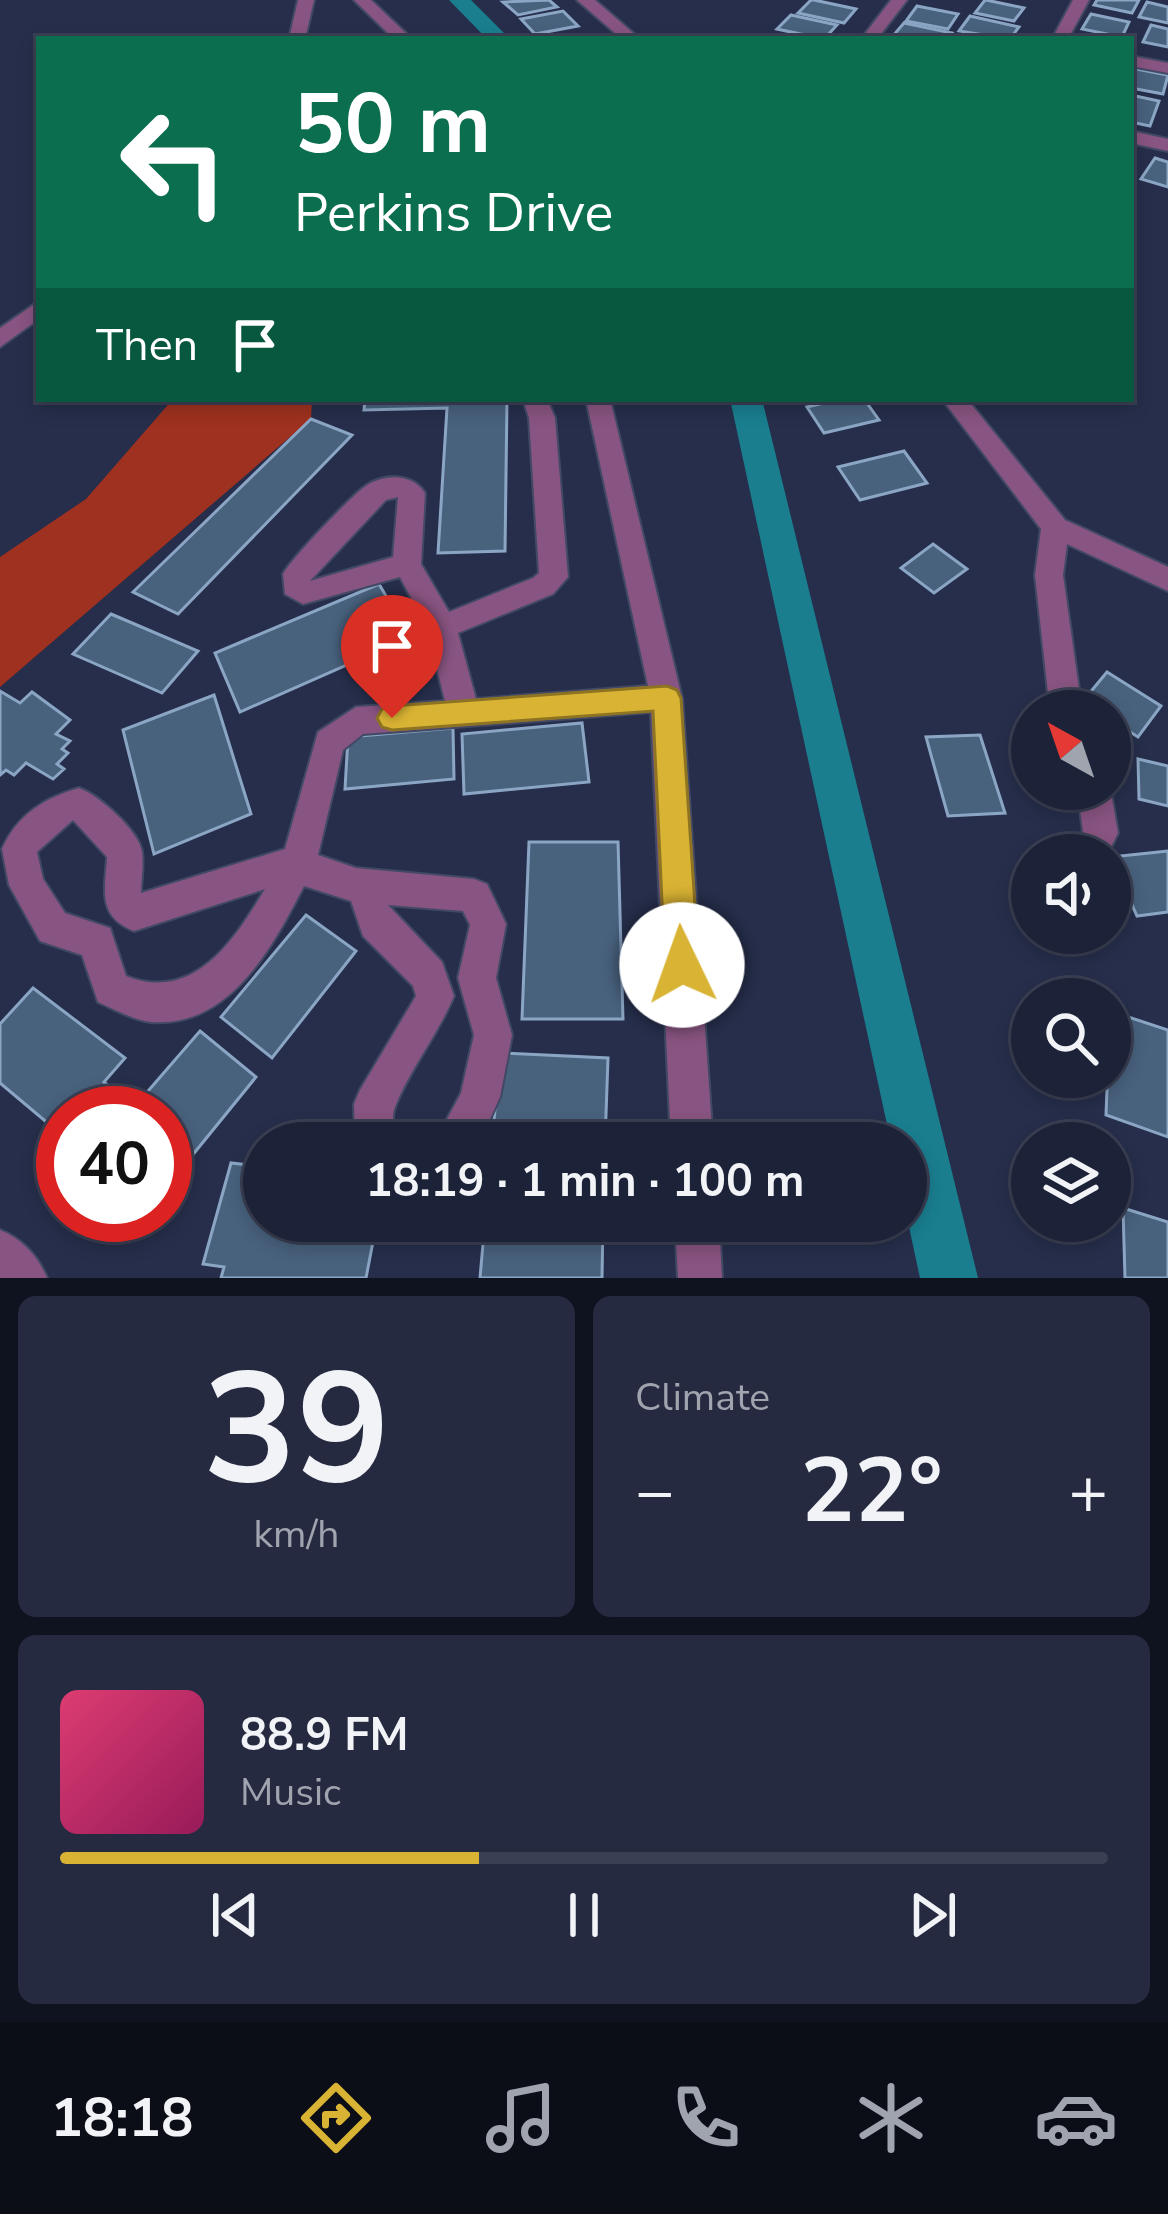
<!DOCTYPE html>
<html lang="en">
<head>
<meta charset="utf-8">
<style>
  :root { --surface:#1c2238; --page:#252a40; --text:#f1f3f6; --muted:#a0a4ae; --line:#3a3f53; --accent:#d9b334 }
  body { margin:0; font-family:"Nunito Sans",sans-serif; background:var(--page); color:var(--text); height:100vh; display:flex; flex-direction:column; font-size:45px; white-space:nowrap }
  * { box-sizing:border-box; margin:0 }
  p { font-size:39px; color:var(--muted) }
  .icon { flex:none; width:66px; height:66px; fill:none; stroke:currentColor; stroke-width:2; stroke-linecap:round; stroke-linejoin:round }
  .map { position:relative; height:1278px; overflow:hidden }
  .drawer { display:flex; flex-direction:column; gap:18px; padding:18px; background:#0f131f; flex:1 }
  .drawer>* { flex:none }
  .banner { position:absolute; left:36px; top:36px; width:1098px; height:366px; border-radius:0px; box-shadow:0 6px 18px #0003,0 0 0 3px var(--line); background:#0b6e4f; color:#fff; overflow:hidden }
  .needle { width:78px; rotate:320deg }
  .fabs { position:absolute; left:1011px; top:690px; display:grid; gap:24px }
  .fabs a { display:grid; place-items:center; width:120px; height:120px; border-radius:50%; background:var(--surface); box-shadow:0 6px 18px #0003,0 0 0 3px var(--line); font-size:60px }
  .speed { position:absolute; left:36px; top:1086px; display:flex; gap:24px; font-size:60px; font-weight:700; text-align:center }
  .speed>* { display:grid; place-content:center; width:156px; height:156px; border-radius:50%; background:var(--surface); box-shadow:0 6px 18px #0003,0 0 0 3px var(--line); line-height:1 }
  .speed .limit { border:18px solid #d22; background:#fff; color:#111 }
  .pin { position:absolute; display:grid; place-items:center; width:102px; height:102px; color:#fff; margin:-123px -51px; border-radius:50% 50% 50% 0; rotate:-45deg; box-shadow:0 0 12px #0007 }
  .pin .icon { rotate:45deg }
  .me { position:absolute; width:132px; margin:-66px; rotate:357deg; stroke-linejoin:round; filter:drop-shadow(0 0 9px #0008) }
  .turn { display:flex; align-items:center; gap:42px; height:252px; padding:0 60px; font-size:54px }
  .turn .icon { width:156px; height:156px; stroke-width:2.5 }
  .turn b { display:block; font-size:84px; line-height:102px }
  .then { display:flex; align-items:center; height:114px; padding:0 60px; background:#0003; gap:24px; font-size:45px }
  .big { font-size:90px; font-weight:700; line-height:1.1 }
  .drawer .widget { flex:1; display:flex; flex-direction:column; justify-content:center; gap:18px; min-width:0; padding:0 42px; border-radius:18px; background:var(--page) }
  .drawer .dial { align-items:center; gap:0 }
  .dial b { font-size:156px; line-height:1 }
  .song { display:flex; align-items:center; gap:36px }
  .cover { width:144px; height:144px; border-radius:18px; background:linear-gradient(135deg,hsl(340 70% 55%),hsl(330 70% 35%)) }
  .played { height:12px; border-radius:6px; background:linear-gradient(90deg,var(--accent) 40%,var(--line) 40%) }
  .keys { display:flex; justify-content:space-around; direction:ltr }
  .heat { display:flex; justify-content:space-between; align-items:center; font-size:66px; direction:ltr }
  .drawer .tiles { flex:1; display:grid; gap:18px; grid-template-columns:1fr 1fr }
  .widget:last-child { grid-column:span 2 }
  .trip { position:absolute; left:243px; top:1122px; width:684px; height:120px; border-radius:60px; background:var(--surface); box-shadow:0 6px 18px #0003,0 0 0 3px var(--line); font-weight:700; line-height:120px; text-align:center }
  .tabs { display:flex; height:192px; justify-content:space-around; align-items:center; background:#0b0e16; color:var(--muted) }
  .tabs .icon { width:84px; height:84px }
  .tabs .active { color:var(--accent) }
  .tabs b { font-size:54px; color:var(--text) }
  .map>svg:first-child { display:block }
  .forest { fill:#9e311f }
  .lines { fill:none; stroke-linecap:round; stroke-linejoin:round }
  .canal { fill:#1a7e8f; fill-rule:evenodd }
  .building { fill:#48617d; stroke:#8ba6c5; stroke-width:3 }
  .minor-casing { stroke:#414964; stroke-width:4 }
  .minor { fill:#885481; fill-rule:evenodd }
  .route { fill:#d9b334; stroke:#8d7422; stroke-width:3 }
</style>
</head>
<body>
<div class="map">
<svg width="1168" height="1278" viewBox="0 0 1168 1278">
  <rect width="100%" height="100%" fill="#262e4b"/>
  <!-- forest -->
  <path class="forest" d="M173 399H312L311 419 0 687V557L86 499Z"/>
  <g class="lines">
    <!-- canal -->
    <g class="canal">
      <path d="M449 0H471L510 39H487Z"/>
      <path d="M730 399H762L978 1278H920L906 1213V1143H891Z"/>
    </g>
  </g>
  <!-- building -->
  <g class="building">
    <path d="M549 0 557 7 518 15 503 2Z"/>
    <path d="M811 0H814L856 9 844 23 798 13Z"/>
    <path d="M985 0H986L1024 8 1014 21 975 13Z"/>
    <path d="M1097 0H1139L1132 13 1094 5Z"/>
    <path d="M1147 2 1168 7V23L1139 17Z"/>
    <path d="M917 6 958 14 948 29 906 21Z"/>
    <path d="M563 11 578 26 535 34 521 19Z"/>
    <path d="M1091 14 1129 22 1122 37 1082 29Z"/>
    <path d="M791 15 837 25 824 39 777 29Z"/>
    <path d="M970 16 1019 27 1010 39 959 31Z"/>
    <path d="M904 23 952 33 948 39 892 37Z"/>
    <path d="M1151 25 1168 29V47L1143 42Z"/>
    <path d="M1131 68 1168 75 1163 94 1131 88Z"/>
    <path d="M1131 95 1159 101 1150 126 1131 122Z"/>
    <path d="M1155 158 1168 162V187L1141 179Z"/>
    <path d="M365 399H507L505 551 438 553 447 408 364 410Z"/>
    <path d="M841 399H864L879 420 824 433 807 407Z"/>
    <path d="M311 419 352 435 178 614 133 592Z"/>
    <path d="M904 451 927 483 860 500 838 467Z"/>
    <path d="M933 544 967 569 934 593 901 568Z"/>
    <path d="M379 584 410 637 240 712 215 653Z"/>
    <path d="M111 614 198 651 162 693 73 654Z"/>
    <path d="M1107 672 1161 706 1138 737 1110 719V711H1098L1083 701Z"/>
    <path d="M0 691 20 703 32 692 70 720 56 734 70 741 62 749 68 753 57 764 64 769 53 779 26 763 14 775 6 770 0 775Z"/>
    <path d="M214 695 251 814 154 854 123 730Z"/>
    <path d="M582 723 589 782 464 794 462 734Z"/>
    <path d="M453 728 454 779 345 789 348 737Z"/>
    <path d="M980 735 1005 813 948 816 926 737Z"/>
    <path d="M1138 759 1168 766V806L1139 799Z"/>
    <path d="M529 842H618L623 1019H522Z"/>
    <path d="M1168 851V912L1137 916 1111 857Z"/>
    <path d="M306 915 356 951 272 1058 221 1017Z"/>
    <path d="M33 988 125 1058 104 1082 110 1087 89 1113H63V1136L0 1083V1024Z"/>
    <path d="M1110 1011 1168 1030V1137L1106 1115Z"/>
    <path d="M200 1031 256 1077 169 1184 176 1191 165 1205V1113H129Z"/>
    <path d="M500 1053 608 1058 605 1143H492Z"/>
    <path d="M260 1153 264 1154V1221H377L366 1278H221L224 1267 203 1264 231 1163 258 1166Z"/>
    <path d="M1123 1208 1168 1222V1278H1125Z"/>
    <path d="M485 1221H603L602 1278H480Z"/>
  </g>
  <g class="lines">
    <defs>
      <g id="minor">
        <path d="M298 0H314L305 39H289Z"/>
        <path d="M354 0H371L412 39H394Z"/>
        <path d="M577 0H595L640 39H622Z"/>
        <path d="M891 0H907L877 39H861Z"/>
        <path d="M1073 0H1089L1068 39H1052Z"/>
        <path d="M1131 56 1168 63V73L1131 66Z"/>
        <path d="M1131 131 1168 139V151L1131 143Z"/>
        <path d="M39 301V319L0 347V328Z"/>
        <path d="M523 399H547L555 418 568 577 553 594 458 633 476 699 648 686 586 399H610L682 698 713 1143H671L651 712 363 734 343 750 318 855 356 868 474 879 487 884 506 924 496 978 512 1035 500 1097 479 1143H423L429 1128 446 1121 461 1093 474 1035 458 978 470 925 463 911 388 905 442 962 454 996C438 1035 409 1070 395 1107 390 1120 395 1130 401 1143H355L354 1104 360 1090 416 996 413 986 363 936 351 901 304 886C273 946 230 1028 151 1022 133 1020 114 1009 98 1002L82 955 40 941 9 885 2 849C17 815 44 798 79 788 98 795 139 830 142 852 144 865 141 881 141 893L285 849 318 732 356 707 445 701 427 628 400 577 303 604 285 594 283 574C292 558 352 495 367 485 387 473 413 474 425 493L421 564 449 612 533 578 539 573 529 418ZM398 497 393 557 310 581 386 500ZM73 820 107 857C105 891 97 916 134 931L265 889C234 941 194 1003 126 976L110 928 65 913 43 879 37 852Z"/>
        <path d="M942 399H967L1065 520 1168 567V591L1067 544 1063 575 1082 711H1050L1035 575 1041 529Z"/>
        <path d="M1110 787 1118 833 1107 855H1071L1083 831 1077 789Z"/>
        <path d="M675 1221H719L722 1278H678Z"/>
        <path d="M0 1230C22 1239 38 1256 47 1278H0Z"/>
      </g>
    </defs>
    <!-- minor casing -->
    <use href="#minor" class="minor-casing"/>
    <!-- minor -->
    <use href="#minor" class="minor"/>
  </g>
  <!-- route -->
  <path class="route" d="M667 686 677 690 681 698 699 965 694 977 682 982 670 977 665 965 653 711 392 730 382 727 377 718 382 709 392 706Z"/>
</svg>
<div class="fabs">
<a><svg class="needle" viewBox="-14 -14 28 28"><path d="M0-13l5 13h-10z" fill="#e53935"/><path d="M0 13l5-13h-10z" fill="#a0a4ae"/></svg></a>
<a><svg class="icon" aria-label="sound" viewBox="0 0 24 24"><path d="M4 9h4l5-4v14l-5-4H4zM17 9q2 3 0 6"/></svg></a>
<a><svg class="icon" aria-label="search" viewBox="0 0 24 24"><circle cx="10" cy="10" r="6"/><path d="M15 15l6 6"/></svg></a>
<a><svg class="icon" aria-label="layers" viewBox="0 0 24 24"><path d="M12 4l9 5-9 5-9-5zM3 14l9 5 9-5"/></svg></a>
</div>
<div class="speed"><div class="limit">40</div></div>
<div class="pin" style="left:392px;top:718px;background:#d93025"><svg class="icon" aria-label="arrive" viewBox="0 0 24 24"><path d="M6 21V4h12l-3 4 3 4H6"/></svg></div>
<svg class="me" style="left:682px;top:965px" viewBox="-20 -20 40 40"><circle r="19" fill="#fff"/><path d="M0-13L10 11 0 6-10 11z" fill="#d9b334"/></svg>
<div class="trip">18:19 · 1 min · 100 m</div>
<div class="banner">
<div class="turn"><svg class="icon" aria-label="left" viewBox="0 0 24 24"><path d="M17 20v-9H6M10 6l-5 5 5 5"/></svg><div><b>50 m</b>Perkins Drive</div></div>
<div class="then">Then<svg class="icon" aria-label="arrive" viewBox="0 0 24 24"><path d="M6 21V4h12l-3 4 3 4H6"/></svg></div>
</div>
</div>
<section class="drawer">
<div class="tiles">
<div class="widget dial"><b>39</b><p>km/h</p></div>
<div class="widget"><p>Climate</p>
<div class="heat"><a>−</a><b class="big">22°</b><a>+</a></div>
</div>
<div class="widget">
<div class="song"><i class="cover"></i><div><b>88.9 FM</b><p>Music</p></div></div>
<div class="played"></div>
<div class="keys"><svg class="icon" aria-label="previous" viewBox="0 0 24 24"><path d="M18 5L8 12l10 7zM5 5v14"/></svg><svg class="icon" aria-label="pause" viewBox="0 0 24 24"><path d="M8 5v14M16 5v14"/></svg><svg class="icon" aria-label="next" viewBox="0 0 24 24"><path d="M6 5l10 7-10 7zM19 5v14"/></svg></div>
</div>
</div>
</section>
<nav class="tabs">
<b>18:18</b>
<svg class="icon active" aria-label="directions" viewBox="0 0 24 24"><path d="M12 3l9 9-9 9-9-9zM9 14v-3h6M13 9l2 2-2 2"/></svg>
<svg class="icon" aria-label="music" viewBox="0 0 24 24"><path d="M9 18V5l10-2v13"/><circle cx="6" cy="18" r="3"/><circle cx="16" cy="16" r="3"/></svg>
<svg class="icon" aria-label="phone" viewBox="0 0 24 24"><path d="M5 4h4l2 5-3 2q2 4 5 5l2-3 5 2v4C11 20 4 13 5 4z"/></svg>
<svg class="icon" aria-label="climate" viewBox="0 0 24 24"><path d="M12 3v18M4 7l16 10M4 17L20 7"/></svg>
<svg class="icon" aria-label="car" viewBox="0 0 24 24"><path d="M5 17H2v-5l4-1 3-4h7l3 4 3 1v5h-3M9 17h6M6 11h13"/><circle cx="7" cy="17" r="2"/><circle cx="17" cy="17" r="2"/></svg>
</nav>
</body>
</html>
